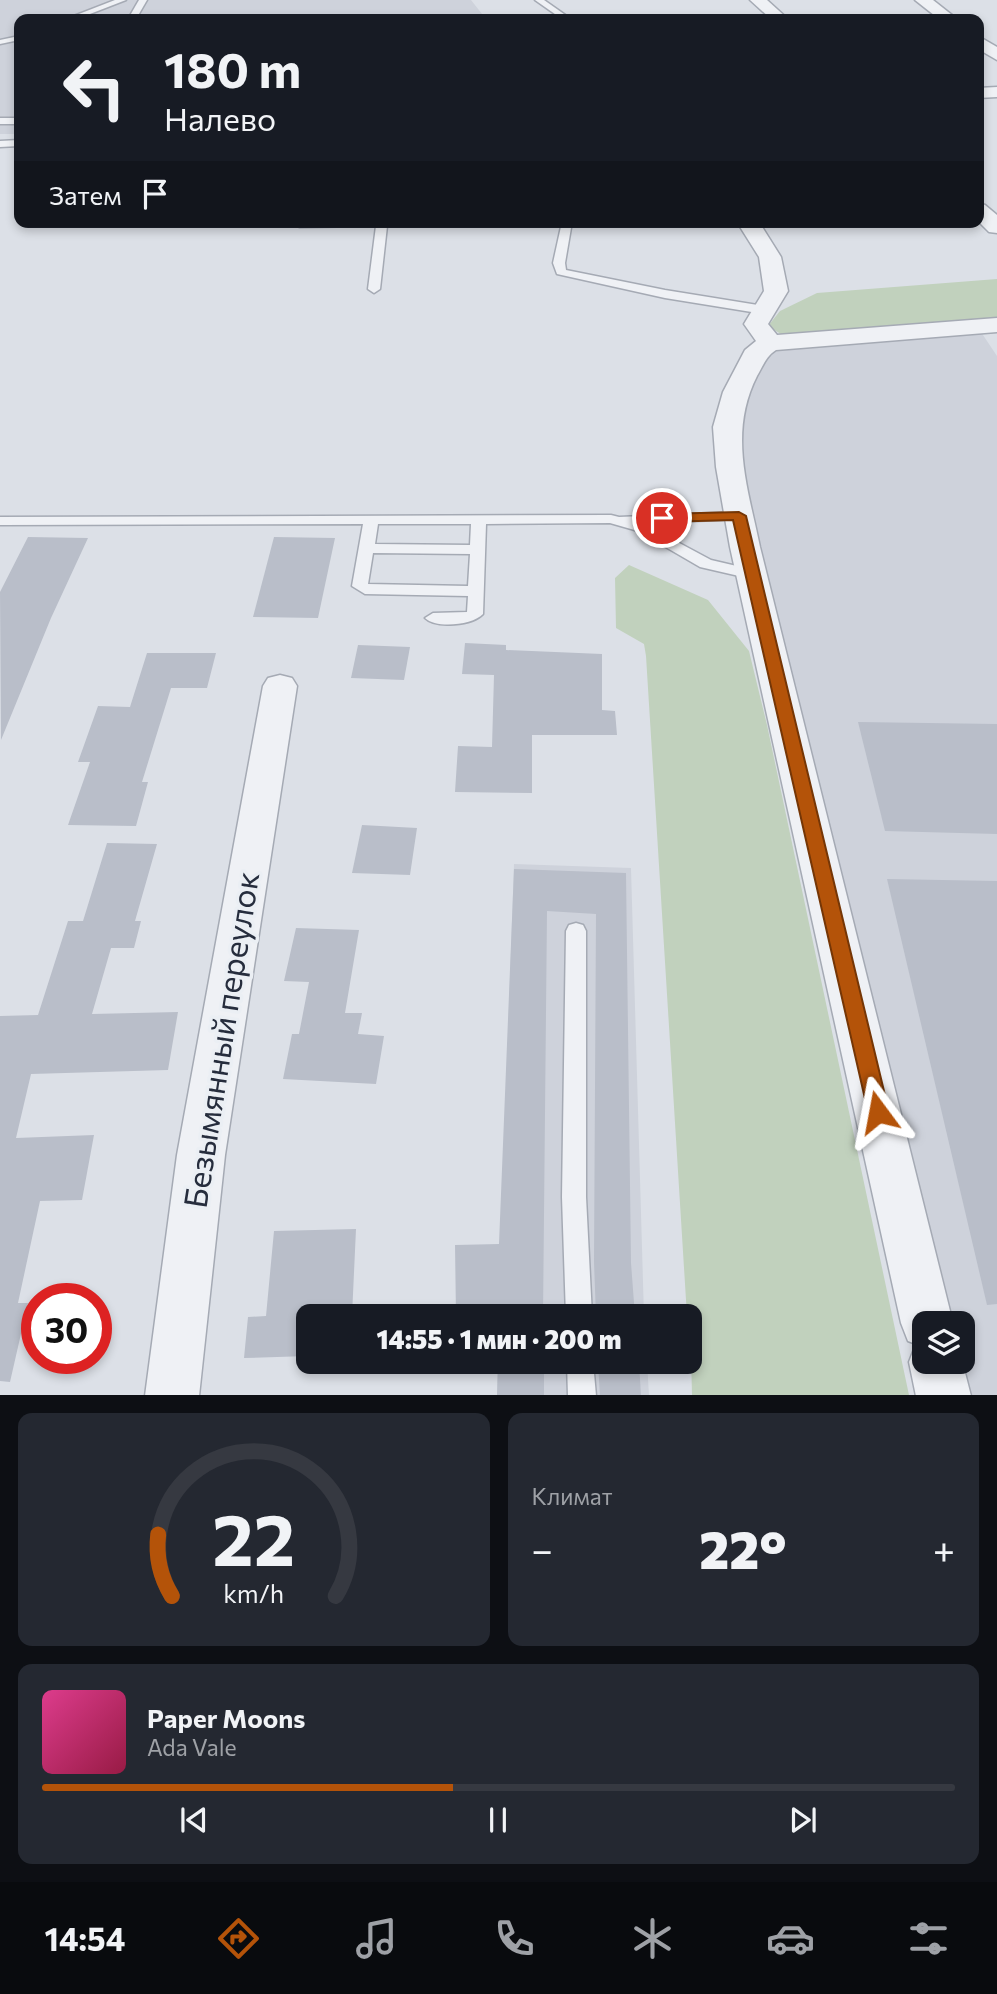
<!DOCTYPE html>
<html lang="ru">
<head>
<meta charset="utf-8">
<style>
  :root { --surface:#171b24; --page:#242831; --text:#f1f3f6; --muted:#9ea1a6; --line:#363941; --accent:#b45309 }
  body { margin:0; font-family:Commissioner,sans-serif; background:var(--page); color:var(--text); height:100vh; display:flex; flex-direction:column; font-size:26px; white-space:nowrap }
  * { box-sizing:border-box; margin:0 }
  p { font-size:23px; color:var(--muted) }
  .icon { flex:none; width:38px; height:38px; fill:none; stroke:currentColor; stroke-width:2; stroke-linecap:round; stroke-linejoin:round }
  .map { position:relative; height:1395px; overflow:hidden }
  .details { display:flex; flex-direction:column; gap:18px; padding:18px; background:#0d0f14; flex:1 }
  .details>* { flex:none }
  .top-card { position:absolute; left:14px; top:14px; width:970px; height:214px; border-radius:14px; box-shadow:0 4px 10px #0003; background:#171b24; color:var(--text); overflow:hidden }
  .tools { position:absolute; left:912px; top:1311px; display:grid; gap:14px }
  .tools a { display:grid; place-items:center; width:63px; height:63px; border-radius:14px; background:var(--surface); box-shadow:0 4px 10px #0003; font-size:35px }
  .speed { position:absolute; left:21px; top:1283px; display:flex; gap:14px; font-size:35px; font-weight:700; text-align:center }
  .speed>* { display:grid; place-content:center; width:91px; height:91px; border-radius:50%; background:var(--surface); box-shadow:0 4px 10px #0003; line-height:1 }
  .speed .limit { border:10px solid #d22; background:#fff; color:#111 }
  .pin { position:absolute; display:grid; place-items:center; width:60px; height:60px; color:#fff; margin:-30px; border:4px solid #fff; border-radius:50%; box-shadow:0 2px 7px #0007 }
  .me { position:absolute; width:77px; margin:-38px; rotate:347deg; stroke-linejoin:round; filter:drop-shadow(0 0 5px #0008) }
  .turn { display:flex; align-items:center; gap:24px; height:147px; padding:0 35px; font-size:32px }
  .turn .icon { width:91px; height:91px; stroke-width:2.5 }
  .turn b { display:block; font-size:49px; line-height:60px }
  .then { display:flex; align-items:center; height:66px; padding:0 35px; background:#0003; gap:14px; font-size:26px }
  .big { font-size:52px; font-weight:800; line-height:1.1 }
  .details .tile { flex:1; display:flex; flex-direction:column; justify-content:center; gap:10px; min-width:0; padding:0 24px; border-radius:14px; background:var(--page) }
  .details .dial { align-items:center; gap:0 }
  .dial svg { height:182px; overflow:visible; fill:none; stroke:var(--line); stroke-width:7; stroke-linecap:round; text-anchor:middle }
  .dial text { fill:var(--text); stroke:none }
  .song { display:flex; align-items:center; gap:21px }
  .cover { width:84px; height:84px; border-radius:10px; background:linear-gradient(135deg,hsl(330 70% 55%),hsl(340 70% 35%)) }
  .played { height:7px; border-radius:4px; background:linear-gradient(90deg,var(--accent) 45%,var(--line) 45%) }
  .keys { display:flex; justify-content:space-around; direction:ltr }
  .heat { display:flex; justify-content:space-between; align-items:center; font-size:38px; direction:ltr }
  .details .tiles { flex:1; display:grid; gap:18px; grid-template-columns:1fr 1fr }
  .tile:last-child { grid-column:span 2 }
  .trip { position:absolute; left:296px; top:1304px; width:406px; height:70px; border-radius:14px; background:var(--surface); box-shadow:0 4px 10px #0003; font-weight:800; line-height:70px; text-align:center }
  .tabs { display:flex; height:112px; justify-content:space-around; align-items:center; background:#090b0e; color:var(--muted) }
  .tabs .icon { width:49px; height:49px }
  .tabs .active { color:var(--accent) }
  .tabs b { font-size:32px; color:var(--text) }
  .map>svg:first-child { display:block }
  .built { fill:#ced2db }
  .green { fill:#c1d1bd }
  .building { fill:#b9bec9 }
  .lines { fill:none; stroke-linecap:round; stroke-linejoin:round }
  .service-casing { stroke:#a5aab4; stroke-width:3 }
  .minor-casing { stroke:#a5aab4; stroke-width:3 }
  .service { fill:#eff1f5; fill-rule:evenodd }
  .minor { fill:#eff1f5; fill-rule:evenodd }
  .route { fill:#b45309; stroke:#753606; stroke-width:2 }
  .labels { text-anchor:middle; stroke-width:7; stroke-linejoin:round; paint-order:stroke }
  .near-street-label { font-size:32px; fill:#262d3d; stroke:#ebeff4 }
</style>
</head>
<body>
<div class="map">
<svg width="997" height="1396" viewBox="0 0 997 1396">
  <rect width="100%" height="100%" fill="#dce0e7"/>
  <!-- built -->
  <g class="built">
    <path d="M0 0H471L486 19H19V134H0Z"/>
    <path d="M981 332 997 356V1395H964L956 1362H962V1323H946L772 611 735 426 766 352Z"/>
    <path d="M514 864 631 868 644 1316H498Z"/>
    <path d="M498 1362H647L649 1395 497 1396Z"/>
  </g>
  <!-- green -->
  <g class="green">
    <path d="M997 279V321L792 341 768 326 780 311 817 293Z"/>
    <path d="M629 565 708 600 749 651 767 725 909 1395H692L690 1316H687L646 656 644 644 616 628 615 578Z"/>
  </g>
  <!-- building -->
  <g class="building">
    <path d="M28 537 88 538 51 618 1 740 0 592Z"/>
    <path d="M274 537 335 538 318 618 253 617Z"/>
    <path d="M465 643 506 645V650L602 654V710L615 711 617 735H532V793L455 792 458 746 492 747 494 675 462 674Z"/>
    <path d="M358 645 410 647 404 680 351 678Z"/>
    <path d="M147 653H216L207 688H171L142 782H148L136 826 68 825 90 762H78L98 706 130 707Z"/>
    <path d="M858 722 997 724V834L885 831Z"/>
    <path d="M362 825 417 828 410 875 352 873Z"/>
    <path d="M107 843 157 844 135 921H141L134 948H111L92 1014 178 1012 168 1070 31 1074 16 1138 94 1135 82 1200 40 1201 18 1303H28L10 1382 0 1381V1016L38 1015 68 921H83Z"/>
    <path d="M514 869 626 873 631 1263 635 1316H596L594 1262 596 914 547 911 543 1316H456L455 1245 499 1244Z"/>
    <path d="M887 879 997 881V1304L987 1305Z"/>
    <path d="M296 928 359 930 345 1013H362L358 1034 384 1036 376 1084 283 1079 292 1034H299L309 982 284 981Z"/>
    <path d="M356 1229 352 1316H308V1356L244 1358 248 1317 266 1316 274 1231Z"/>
    <path d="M498 1362H544V1396H497Z"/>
    <path d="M598 1362H639L641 1396H600Z"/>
  </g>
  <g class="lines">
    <defs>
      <g id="service">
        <path d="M115 0H126L77 19H66Z"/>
        <path d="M139 0H147L136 19H128Z"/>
        <path d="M535 0H544L571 19H562Z"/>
        <path d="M19 36V40L0 44V40Z"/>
        <rect x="0" y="118" width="19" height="6"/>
        <path d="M19 140V146L0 147V141Z"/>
        <path d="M296 222H411L406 225 387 226 380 289 374 293 368 289 376 226 300 227 296 226Z"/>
        <path d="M562 222H572L565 263 566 270 665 290 764 306 770 310 764 314 665 298 557 274 553 263Z"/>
        <path d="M739 512 746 516 744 519 642 523 711 560 758 571 760 574 758 577 752 579 700 567 638 531 610 523 486 524 483 614C473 625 436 629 425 618L433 613 467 612 468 596 365 594 352 586 363 524 0 525V517L611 515 619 517ZM378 524H471L470 545 375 544ZM373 553 470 554 468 586 368 584Z"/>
        <path d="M576 923 583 925 586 931V1197L592 1316H566L562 1197 566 931 569 925Z"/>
        <path d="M567 1362H593L596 1396H568Z"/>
      </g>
      <g id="minor">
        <path d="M750 0H767L788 19H771Z"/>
        <path d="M915 0H933L957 19H939Z"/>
        <path d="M978 36 997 47V60L978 49Z"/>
        <path d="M997 87V97L978 98V88Z"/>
        <path d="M978 203 985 205 997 215V233L989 232 978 221Z"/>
        <path d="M737 222H759L781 257 788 291 768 324 777 335 997 318V332L776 350C766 356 763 366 757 376 728 433 748 488 760 547L953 1323H924V1362L962 1361 971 1396H916L909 1362 916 1344 908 1341 901 1323 730 547 716 467 713 427 723 392 745 350 756 341 744 324 764 291 759 257Z"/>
        <path d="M280 675 292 678 297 686 225 1155 199 1396H145L177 1155 263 686 268 678Z"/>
      </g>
    </defs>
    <!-- service casing -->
    <use href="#service" class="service-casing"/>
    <!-- minor casing -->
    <use href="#minor" class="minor-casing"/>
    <!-- service -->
    <use href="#service" class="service"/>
    <!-- minor -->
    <use href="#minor" class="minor"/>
  </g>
  <!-- route -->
  <path class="route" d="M739 512 746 516 889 1112 886 1119 878 1122 871 1119 868 1112 733 520 662 522 656 518 662 514Z"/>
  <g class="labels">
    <!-- near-street labels -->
    <g class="near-street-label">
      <text transform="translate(222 1040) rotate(-81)" y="11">Безымянный переулок</text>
    </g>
  </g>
</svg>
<div class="tools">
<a><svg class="icon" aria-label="layers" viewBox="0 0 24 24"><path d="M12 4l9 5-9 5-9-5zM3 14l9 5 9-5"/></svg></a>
</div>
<div class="speed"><div class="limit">30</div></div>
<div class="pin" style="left:662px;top:518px;background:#d93025"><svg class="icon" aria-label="arrive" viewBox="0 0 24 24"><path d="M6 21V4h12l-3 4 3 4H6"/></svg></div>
<svg class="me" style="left:878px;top:1112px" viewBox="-20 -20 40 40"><path d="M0-17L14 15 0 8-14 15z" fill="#b45309" stroke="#fff" stroke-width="4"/></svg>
<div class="trip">14:55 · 1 мин · 200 m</div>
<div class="top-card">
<div class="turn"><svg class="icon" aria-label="left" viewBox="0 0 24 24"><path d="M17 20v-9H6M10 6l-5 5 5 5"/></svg><div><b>180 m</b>Налево</div></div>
<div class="then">Затем<svg class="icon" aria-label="arrive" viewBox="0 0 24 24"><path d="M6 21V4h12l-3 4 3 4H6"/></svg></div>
</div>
</div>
<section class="details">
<div class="tiles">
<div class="tile dial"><svg viewBox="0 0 100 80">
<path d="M14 69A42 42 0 1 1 86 69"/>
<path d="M14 69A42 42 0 0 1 8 42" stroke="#b45309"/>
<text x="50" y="56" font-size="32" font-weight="700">22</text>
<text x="50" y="72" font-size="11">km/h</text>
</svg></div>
<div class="tile"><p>Климат</p>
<div class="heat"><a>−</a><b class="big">22°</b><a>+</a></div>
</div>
<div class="tile">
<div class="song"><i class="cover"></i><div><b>Paper Moons</b><p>Ada Vale</p></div></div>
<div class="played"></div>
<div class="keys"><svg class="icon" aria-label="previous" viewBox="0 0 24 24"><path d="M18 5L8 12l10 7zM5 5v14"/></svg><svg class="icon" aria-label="pause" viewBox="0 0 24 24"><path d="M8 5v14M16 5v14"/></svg><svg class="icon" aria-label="next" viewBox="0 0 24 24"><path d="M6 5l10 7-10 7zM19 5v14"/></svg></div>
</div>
</div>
</section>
<nav class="tabs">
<b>14:54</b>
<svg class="icon active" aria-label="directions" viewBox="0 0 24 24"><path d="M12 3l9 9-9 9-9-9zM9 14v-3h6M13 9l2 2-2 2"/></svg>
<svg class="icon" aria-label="music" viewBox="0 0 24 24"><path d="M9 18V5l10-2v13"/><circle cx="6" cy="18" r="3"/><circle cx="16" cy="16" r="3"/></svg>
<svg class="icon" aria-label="phone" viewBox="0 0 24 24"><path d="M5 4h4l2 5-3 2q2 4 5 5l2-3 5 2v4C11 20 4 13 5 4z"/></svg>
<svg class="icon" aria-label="climate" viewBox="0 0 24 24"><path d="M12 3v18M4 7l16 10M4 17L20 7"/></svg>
<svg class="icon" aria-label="car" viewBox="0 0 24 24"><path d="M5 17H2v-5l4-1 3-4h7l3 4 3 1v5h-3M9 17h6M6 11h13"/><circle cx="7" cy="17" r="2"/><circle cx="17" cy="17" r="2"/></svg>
<svg class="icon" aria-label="filters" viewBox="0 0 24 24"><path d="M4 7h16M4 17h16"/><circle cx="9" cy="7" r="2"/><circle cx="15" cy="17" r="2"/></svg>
</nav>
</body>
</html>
